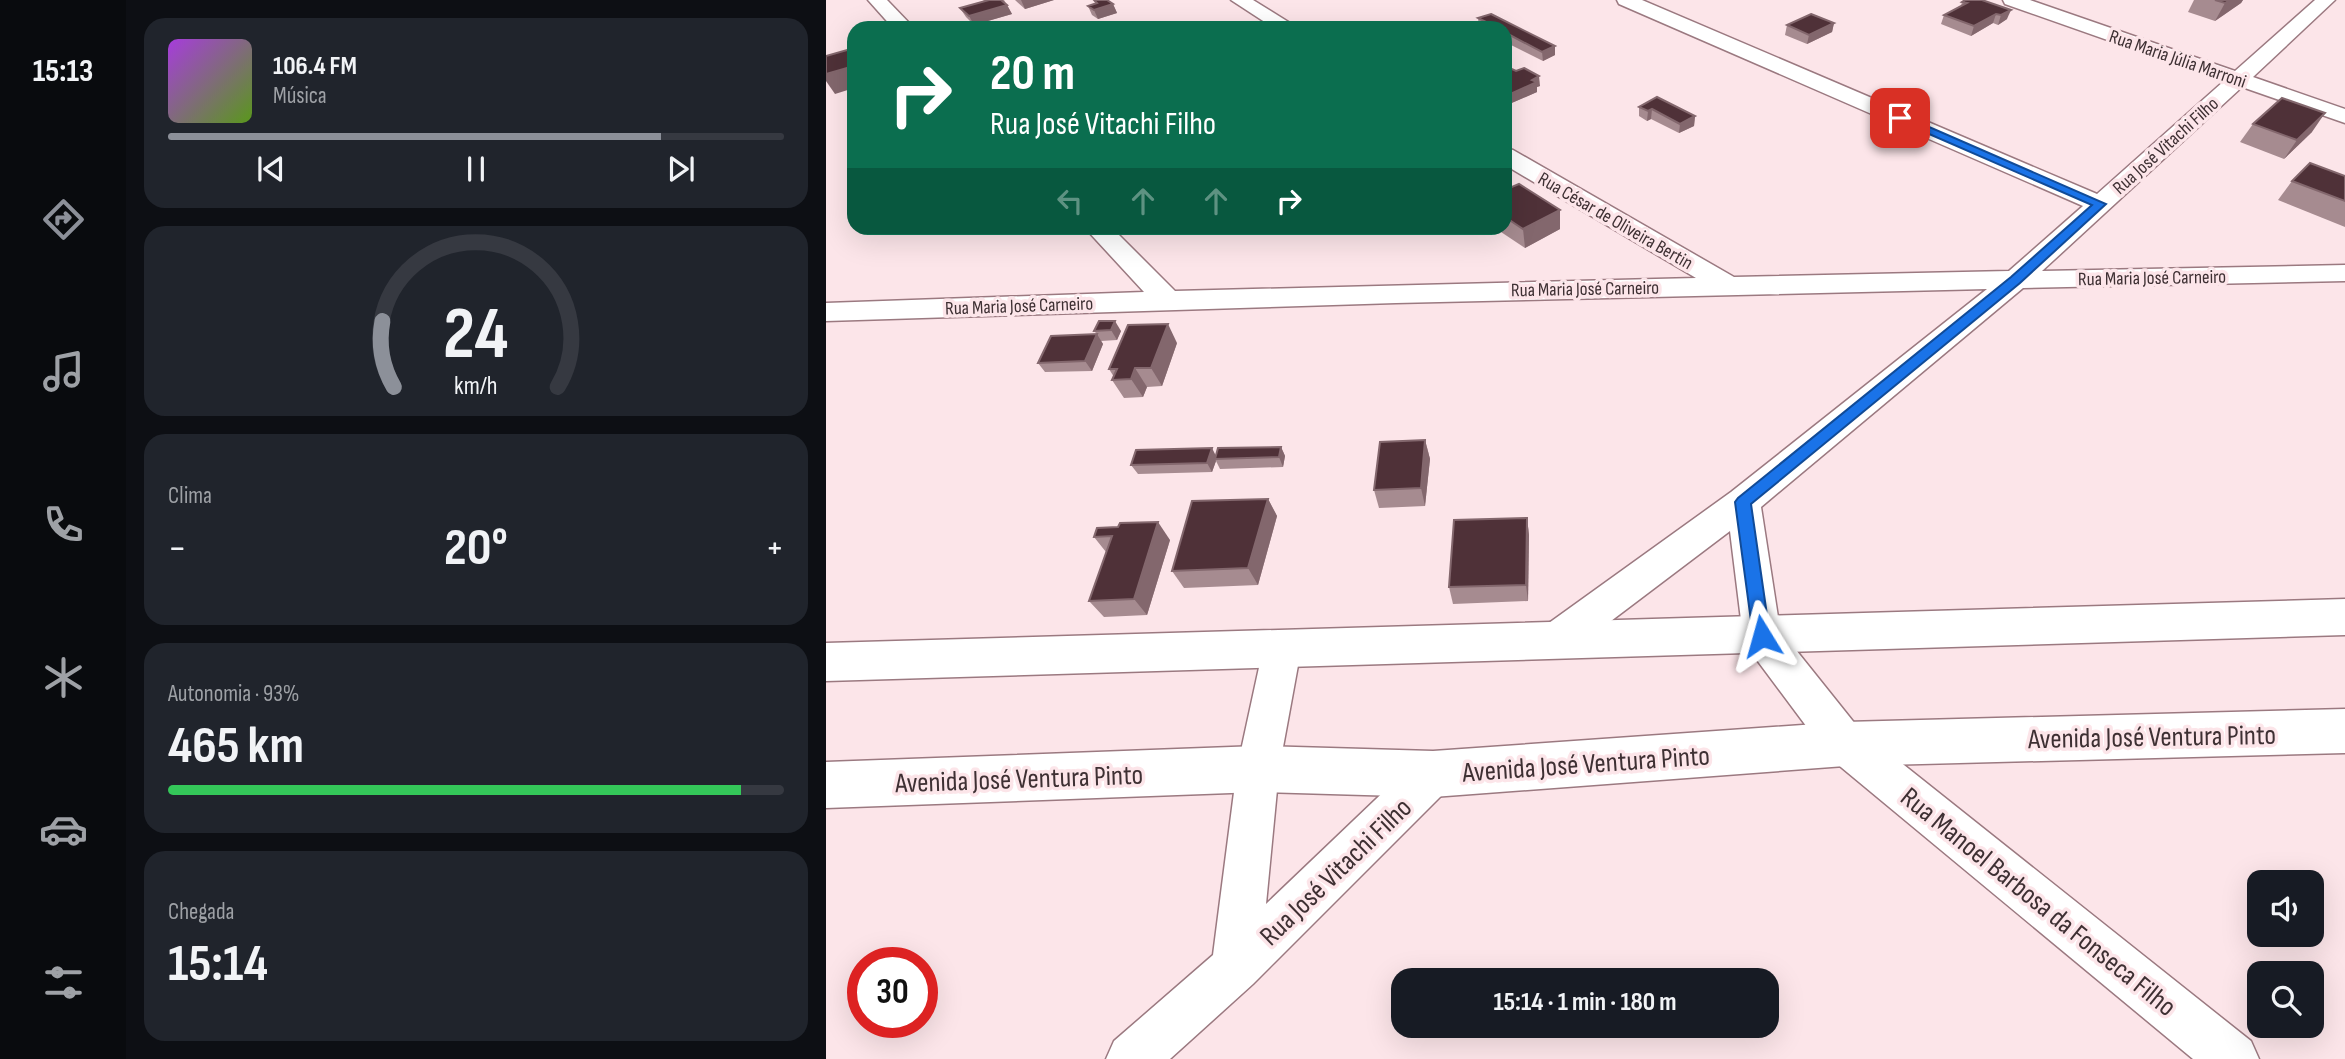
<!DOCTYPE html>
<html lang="pt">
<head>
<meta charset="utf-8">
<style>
  :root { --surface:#171b24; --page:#20242c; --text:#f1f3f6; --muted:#9ea1a6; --line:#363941; --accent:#8c9099 }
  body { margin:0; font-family:"Sofia Sans Condensed",sans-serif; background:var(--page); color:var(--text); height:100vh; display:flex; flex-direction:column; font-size:26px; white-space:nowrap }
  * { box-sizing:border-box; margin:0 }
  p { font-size:23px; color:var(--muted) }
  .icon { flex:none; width:38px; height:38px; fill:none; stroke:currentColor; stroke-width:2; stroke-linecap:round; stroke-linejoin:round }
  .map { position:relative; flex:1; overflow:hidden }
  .drawer { display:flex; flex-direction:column; gap:18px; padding:18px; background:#0d0f14; width:700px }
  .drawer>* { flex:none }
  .guide { position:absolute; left:21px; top:21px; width:665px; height:214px; border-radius:21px; box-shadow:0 7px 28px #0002; background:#0b6e4f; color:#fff; overflow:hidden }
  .controls { position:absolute; left:1421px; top:870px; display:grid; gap:14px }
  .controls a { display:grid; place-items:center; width:77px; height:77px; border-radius:14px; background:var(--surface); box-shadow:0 7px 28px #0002; font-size:35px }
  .speed { position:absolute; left:21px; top:947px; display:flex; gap:14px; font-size:35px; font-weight:700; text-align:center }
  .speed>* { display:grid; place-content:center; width:91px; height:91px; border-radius:50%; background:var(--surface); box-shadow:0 7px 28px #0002; line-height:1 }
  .speed .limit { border:10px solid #d22; background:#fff; color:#111 }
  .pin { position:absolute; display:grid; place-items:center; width:60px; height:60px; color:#fff; margin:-30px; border-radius:14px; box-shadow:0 4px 10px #0006 }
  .me { position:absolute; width:77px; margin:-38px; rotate:352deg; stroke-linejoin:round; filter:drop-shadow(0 0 5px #0008) }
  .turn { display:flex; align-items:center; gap:24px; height:147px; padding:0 28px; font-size:32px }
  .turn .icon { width:91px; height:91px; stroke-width:2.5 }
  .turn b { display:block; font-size:49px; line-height:60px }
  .lanes { display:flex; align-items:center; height:66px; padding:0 28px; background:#0003; justify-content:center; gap:35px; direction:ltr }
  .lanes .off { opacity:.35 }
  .big { font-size:52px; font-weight:700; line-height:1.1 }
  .drawer .widget { flex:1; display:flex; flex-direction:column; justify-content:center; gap:10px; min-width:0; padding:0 24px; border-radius:21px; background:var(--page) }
  .drawer .dial { align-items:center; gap:0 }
  .dial svg { height:182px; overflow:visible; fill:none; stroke:var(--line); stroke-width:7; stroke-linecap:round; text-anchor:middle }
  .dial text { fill:var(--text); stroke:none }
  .song { display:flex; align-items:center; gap:21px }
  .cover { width:84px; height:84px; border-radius:10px; background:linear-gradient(135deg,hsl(280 70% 55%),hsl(90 70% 35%)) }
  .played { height:7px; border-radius:4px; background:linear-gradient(90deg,var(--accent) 80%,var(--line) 80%) }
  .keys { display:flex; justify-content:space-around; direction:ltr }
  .heat { display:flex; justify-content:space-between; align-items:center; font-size:38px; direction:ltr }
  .charge { height:10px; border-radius:5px; background:linear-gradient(90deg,#34c759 93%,var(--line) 0) }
  .trip { position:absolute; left:565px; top:968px; width:388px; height:70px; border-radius:21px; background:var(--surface); box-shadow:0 7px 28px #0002; font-weight:700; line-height:70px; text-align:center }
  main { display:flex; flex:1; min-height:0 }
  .tabs { display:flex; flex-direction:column; width:126px; justify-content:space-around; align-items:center; background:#090b0e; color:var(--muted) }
  .tabs .icon { width:49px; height:49px }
  .tabs .selected { color:var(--accent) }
  .tabs b { font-size:32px; color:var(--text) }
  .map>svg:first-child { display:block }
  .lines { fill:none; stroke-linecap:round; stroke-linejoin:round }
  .street-casing { stroke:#9b7980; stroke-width:3 }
  .primary-casing { stroke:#9b7980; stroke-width:3 }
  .street { fill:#fff; fill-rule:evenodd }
  .primary { fill:#fff; fill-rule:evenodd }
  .wall { fill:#a68b90 }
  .shaded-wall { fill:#83676d }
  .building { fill:#4f3138; stroke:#83676d; stroke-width:2 }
  .route { fill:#1a73e8; stroke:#114b97; stroke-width:2 }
  .labels { text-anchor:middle; stroke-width:7; stroke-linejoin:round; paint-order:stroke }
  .far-street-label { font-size:19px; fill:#3e3033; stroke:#fce5e9 }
  .near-street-label { font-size:28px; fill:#3e3033; stroke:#fce5e9 }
</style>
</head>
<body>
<main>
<nav class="tabs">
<b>15:13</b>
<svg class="icon selected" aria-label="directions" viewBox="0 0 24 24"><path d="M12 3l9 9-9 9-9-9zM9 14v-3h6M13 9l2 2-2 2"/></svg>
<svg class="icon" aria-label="music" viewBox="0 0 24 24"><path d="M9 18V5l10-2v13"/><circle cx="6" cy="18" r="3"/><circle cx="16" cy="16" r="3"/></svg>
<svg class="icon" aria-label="phone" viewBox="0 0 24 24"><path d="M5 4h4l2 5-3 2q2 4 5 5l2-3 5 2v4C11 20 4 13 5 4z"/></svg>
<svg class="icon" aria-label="climate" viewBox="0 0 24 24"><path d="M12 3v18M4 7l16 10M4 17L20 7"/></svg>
<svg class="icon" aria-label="car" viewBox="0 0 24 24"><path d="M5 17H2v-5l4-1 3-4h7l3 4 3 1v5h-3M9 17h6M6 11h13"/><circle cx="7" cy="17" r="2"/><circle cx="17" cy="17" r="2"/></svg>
<svg class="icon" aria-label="filters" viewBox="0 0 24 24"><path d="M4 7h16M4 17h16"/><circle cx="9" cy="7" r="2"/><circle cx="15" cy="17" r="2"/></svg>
</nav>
<section class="drawer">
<div class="widget">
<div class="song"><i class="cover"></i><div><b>106.4 FM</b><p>Música</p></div></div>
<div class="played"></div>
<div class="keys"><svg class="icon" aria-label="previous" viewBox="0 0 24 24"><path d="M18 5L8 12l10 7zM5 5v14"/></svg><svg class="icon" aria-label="pause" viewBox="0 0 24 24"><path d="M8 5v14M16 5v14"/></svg><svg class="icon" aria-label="next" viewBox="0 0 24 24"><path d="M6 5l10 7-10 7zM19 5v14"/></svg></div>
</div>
<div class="widget dial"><svg viewBox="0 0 100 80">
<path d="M14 69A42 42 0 1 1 86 69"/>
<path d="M14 69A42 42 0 0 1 9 40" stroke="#8c9099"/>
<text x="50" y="56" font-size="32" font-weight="700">24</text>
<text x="50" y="72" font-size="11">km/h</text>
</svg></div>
<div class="widget"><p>Clima</p>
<div class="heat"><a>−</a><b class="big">20°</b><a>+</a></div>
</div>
<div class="widget"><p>Autonomia · 93%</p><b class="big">465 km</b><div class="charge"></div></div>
<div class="widget"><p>Chegada</p><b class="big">15:14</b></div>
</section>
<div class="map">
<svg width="1519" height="1059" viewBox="0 0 1519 1059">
  <rect width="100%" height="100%" fill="#fce5e9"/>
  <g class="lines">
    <defs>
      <g id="street">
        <path d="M42 0H61L88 28H67Z"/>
        <path d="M405 0H427L472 28H448Z"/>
        <path d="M791 0H816L1271 194 1398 81 1179 4 1177 0H1204L1409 71 1489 0H1509L1427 77 1519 109V123L1416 87 1216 271 1519 265V281L1197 288 935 507 954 630 1034 730 1425 1041 1433 1059H1367L1004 758 922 648 917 636 904 531 744 652 730 657 716 652 711 640 716 628 905 492 1161 289 570 303 0 321V303L318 292 259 228H286L349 291 870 278 679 165V148L687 150 908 277 1183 271 1257 206 793 4Z"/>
        <path d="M456 632 470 637 475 649 453 769 440 904 592 759 607 753 622 759 628 774 622 789 427 984 344 1059H280L288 1041 387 955 411 769 437 649 442 637Z"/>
      </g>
      <g id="primary">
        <path d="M1519 599V635L0 681V643Z"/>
        <path d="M1519 709V753L1019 766 607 797 432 792 0 808V762L432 746 607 751 1019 722Z"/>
      </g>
    </defs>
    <!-- street casing -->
    <use href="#street" class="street-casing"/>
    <!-- primary casing -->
    <use href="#primary" class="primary-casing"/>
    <!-- street -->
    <use href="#street" class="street"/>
    <!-- primary -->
    <use href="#primary" class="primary"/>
  </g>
  <!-- wall -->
  <g class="wall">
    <path d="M157 0H178L186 14 148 25 140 17 134 8 158 1Z"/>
    <path d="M189 0H228L199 9Z"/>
    <path d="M268 0 287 4 291 13 272 19 266 15 262 6 269 4Z"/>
    <path d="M1156 0 1181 19 1172 25 1167 23 1145 36 1115 24 1118 15 1135 6 1136 2Z"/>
    <path d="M1368 0H1417L1415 3 1389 21 1362 12Z"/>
    <path d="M665 14 729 46V55L717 61 683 44 679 45V28L653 27 652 18Z"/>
    <path d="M1008 23 1006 32 981 44 959 35 961 25Z"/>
    <path d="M679 72 714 86 711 87V92L681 105 679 104Z"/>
    <path d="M813 107 869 116 868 126 853 133 825 119 821 121 813 116Z"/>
    <path d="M1427 124 1486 132 1458 159 1414 142Z"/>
    <path d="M1519 176V227L1452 200 1466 181Z"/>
    <path d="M679 183 686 187 734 210V229L699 248 669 228H679Z"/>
    <path d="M273 321 295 331 291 340 275 341 277 344 266 371 219 372 212 363 271 334 268 331Z"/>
    <path d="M351 343 336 386 321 387 317 397 298 398 286 380 288 377 283 369Z"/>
    <path d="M599 440 604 459 599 506 553 508 548 490Z"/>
    <path d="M455 447 459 456 457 467 394 469 390 461 386 472 312 474 305 465 390 456Z"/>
    <path d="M442 499 451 516 432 585 358 588 346 571Z"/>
    <path d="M701 518 703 535 702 601 627 604 623 587Z"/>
    <path d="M292 527 344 540 321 615 278 617 263 601 280 552 268 537Z"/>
  </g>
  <!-- shaded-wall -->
  <g class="shaded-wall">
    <path d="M195 0H228L199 9Z"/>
    <path d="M1404 0H1417L1415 3 1389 21 1399 3Z"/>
    <path d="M287 4 291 13 272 19 268 10Z"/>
    <path d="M181 5 186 14 148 25 143 16Z"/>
    <path d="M1185 10 1181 19 1172 25 1175 15Z"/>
    <path d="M1170 14 1167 23 1145 36 1148 26Z"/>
    <path d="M1008 23 1006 32 981 44 983 35Z"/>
    <path d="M682 34 683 44 679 45V36Z"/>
    <path d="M729 46V55L717 61 716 52Z"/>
    <path d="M28 66V88L9 94 0 81V74Z"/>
    <path d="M713 76 714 86 711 87V92L681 105 680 96 706 80Z"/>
    <path d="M826 109 825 119 821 121 822 111Z"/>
    <path d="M1499 113 1486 132 1458 159 1471 140Z"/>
    <path d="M869 116 868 126 853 133 854 124Z"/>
    <path d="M734 210V229L699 248 697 229Z"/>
    <path d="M289 321 295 331 291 340 285 330Z"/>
    <path d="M342 324 351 343 336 386 325 368Z"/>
    <path d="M271 334 277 344 266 371 259 361Z"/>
    <path d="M309 368 321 387 317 397 305 379Z"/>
    <path d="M599 440 604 459 599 506 595 488Z"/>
    <path d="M455 447 459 456 457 467 453 457Z"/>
    <path d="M386 448 391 458 389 459 390 461 386 472 381 463Z"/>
    <path d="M442 499 451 516 432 585 422 568Z"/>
    <path d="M701 518 703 535 702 601 700 585Z"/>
    <path d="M332 522 344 540 321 615 308 599Z"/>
  </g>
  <!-- building -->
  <g class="building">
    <path d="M163 0H175L181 5 143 16 134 8Z"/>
    <path d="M268 0H281L287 4 268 10 262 6 271 3Z"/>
    <path d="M1139 0H1156L1185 10 1175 15 1170 14 1148 26 1118 15 1141 3 1136 2Z"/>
    <path d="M1389 0H1404L1399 3Z"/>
    <path d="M665 14 729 46 716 52 682 34 679 36V28H672L652 18Z"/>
    <path d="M985 14 1008 23 983 35 961 25Z"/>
    <path d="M28 48V66L0 74V56Z"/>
    <path d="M698 68 713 76 706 80 711 82 680 96 679 95V72L686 69 690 71Z"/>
    <path d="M831 97 869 116 854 124 826 109 822 111 813 107Z"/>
    <path d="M1456 98 1499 113 1471 140 1427 124Z"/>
    <path d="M1484 163 1519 176V201L1466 181Z"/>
    <path d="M679 183 686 187 693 184 734 210 697 229 679 217Z"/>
    <path d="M273 321H289L285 330 268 331Z"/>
    <path d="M342 324 325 368H309L305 379 286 380 291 369H283L302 325Z"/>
    <path d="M271 334 259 361 212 363 225 336Z"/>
    <path d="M599 440 595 488 548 490 554 442Z"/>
    <path d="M455 447 453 457 389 459 392 448Z"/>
    <path d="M386 448 381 463 305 465 310 450Z"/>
    <path d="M442 499 422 568 346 571 366 501Z"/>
    <path d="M701 518 700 585 623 587 628 520Z"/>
    <path d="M332 522 308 599 263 601 286 536 268 537 271 528 292 527 294 523Z"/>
  </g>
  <!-- route -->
  <path class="route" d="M1071 116H1078L1280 204 1194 283 925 504 944 636 942 641 936 643 930 641 927 636 909 502 912 498 1185 277 1266 205 1071 120Z"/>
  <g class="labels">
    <!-- far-street labels -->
    <g class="far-street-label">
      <text transform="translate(1352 58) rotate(19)" y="7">Rua Maria Júlia Marroni</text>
      <text transform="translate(1339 145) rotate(-42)" y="7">Rua José Vitachi Filho</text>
      <text transform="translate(790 220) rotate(30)" y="7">Rua César de Oliveira Bertin</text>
      <text transform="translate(1326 277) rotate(-1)" y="7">Rua Maria José Carneiro</text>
      <text transform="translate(759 288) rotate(-1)" y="7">Rua Maria José Carneiro</text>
      <text transform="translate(193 305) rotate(-2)" y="7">Rua Maria José Carneiro</text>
    </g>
    <!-- near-street labels -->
    <g class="near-street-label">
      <text transform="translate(1326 736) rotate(-1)" y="10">Avenida José Ventura Pinto</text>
      <text transform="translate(760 763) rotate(-4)" y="10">Avenida José Ventura Pinto</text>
      <text transform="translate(193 778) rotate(-2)" y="10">Avenida José Ventura Pinto</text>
      <text transform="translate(509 871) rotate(-44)" y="10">Rua José Vitachi Filho</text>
      <text transform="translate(1213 901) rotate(39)" y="10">Rua Manoel Barbosa da Fonseca Filho</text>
    </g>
  </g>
</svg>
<div class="controls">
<a><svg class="icon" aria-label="sound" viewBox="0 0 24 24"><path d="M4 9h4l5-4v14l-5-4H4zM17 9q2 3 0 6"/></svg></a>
<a><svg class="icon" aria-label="search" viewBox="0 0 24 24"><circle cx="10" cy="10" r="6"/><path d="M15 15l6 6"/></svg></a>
</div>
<div class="speed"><div class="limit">30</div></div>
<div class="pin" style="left:1074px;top:118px;background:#d93025"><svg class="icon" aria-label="arrive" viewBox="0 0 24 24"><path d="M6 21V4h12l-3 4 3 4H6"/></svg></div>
<svg class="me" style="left:936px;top:636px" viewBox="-20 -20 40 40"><path d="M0-17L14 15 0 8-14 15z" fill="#1a73e8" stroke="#fff" stroke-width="4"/></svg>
<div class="trip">15:14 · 1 min · 180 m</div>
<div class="guide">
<div class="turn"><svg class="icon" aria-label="right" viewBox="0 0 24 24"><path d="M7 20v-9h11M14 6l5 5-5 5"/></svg><div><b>20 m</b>Rua José Vitachi Filho</div></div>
<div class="lanes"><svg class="icon off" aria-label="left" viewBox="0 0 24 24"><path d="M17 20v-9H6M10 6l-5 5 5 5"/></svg><svg class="icon off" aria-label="ahead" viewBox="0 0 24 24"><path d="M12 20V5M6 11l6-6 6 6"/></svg><svg class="icon off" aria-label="ahead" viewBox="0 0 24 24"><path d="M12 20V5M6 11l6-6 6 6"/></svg><svg class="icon" aria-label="right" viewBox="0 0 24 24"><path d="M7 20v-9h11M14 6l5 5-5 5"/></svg></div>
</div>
</div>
</main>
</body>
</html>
